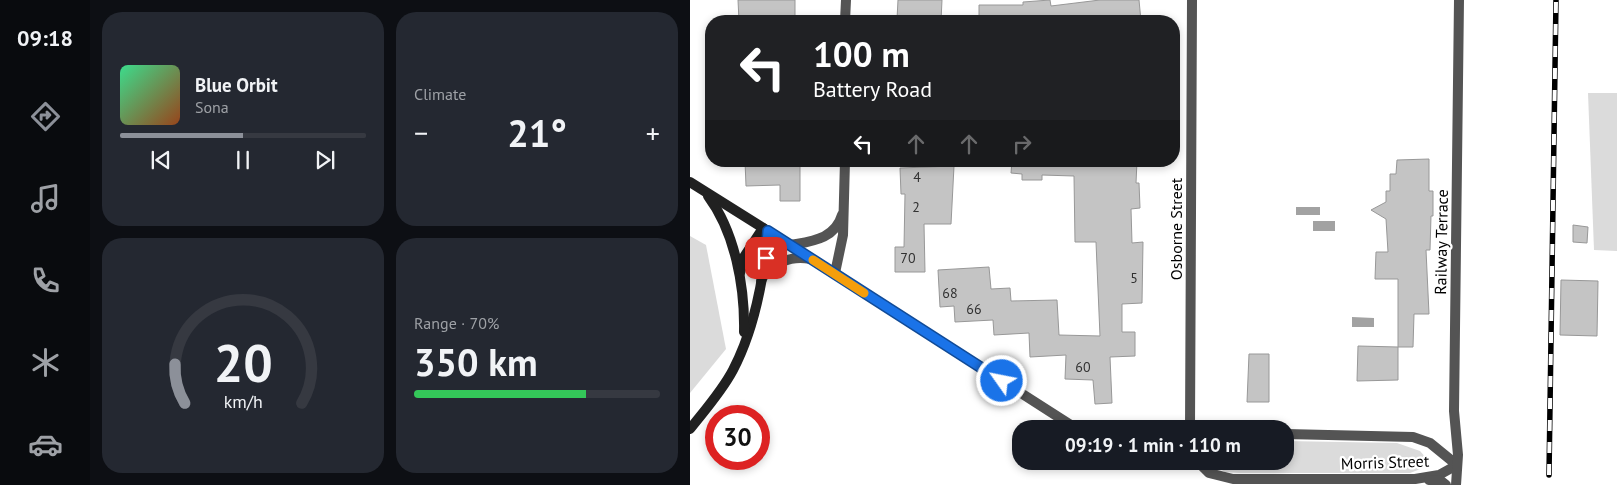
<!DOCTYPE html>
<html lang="en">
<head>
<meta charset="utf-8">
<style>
  :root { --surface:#171b24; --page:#242831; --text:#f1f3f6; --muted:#9ea1a6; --line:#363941; --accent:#8c9099 }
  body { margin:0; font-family:"PT Sans",sans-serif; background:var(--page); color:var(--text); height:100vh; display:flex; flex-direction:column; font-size:19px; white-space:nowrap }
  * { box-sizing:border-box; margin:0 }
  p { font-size:16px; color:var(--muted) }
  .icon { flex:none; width:28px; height:28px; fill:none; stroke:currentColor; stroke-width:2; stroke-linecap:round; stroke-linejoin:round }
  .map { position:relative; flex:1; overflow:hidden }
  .panel { display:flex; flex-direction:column; gap:12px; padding:12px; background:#0d0f14; width:600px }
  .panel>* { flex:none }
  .hud { position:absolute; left:15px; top:15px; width:475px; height:152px; border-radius:20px; box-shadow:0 2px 8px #0003; background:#202124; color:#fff; overflow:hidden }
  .speed { position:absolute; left:15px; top:405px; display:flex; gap:10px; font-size:25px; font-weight:700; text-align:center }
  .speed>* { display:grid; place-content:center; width:65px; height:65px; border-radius:50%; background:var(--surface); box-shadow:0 2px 8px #0003; line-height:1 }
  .speed .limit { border:8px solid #d22; background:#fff; color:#111 }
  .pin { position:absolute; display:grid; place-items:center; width:42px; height:42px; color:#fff; margin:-21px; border-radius:10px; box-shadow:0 2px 8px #0006 }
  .me { position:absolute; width:55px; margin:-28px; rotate:303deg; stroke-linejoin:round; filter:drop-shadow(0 0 4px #0008) }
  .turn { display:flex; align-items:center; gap:18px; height:105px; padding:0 25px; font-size:22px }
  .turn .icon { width:65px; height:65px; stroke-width:2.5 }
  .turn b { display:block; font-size:35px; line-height:42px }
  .lanes { display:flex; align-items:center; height:48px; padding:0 25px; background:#0003; justify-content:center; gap:25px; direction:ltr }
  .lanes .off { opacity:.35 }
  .big { font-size:38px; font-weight:800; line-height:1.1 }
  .panel .widget { flex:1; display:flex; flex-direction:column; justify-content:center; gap:8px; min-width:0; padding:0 18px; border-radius:20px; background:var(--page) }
  .panel .dial { align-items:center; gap:0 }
  .dial svg { height:130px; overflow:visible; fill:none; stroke:var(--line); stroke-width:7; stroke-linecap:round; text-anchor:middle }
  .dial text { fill:var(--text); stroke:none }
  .song { display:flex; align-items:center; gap:15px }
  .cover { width:60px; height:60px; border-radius:8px; background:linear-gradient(135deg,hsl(150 70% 55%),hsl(20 70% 35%)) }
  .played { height:5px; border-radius:2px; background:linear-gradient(90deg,var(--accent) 50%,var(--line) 50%) }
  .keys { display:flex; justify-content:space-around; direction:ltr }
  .heat { display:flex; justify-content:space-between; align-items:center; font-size:28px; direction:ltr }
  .charge { height:8px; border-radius:4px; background:linear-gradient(90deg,#34c759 70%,var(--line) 0) }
  .panel .tiles { flex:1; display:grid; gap:12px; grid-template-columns:repeat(2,1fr) }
  .trip { position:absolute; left:322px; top:420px; width:282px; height:50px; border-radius:20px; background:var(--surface); box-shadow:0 2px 8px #0003; font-weight:800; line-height:50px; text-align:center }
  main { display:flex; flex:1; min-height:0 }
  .menu { display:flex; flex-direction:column; width:90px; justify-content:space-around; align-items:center; background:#090b0e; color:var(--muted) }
  .menu .icon { width:35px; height:35px }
  .menu .selected { color:var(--accent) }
  .menu b { font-size:22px; color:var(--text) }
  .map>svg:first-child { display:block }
  .green { fill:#dbdbdb }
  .water { fill:#a2a2a2 }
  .building { fill:#c4c4c4; stroke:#989898 }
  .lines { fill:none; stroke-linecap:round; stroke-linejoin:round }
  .street { stroke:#545454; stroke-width:10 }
  .secondary { stroke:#212121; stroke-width:10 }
  .rail-casing { stroke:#000; stroke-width:5.5 }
  .rail { stroke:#fff; stroke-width:4; stroke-dasharray:11; stroke-linecap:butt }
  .route-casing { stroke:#114b97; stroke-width:12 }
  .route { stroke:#1a73e8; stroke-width:9 }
  .slow { stroke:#f59e0b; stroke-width:9 }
  .labels { text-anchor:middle; stroke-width:4.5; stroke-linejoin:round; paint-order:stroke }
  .number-label { font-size:14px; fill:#313131 }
  .street-label { font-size:16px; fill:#000; stroke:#fff }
</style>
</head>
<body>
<main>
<nav class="menu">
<b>09:18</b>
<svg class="icon selected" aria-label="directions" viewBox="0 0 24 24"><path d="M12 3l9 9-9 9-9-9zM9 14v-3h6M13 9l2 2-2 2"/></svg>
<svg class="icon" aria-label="music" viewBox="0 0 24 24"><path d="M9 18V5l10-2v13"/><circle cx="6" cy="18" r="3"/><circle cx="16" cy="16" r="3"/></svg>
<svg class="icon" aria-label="phone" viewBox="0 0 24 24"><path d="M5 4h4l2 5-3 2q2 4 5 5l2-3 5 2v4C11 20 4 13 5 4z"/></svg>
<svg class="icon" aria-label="climate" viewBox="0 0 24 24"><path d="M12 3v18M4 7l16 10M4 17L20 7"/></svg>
<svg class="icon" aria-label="car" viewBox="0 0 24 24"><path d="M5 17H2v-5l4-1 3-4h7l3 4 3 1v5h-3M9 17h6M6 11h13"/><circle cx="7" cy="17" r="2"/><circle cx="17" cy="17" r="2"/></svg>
</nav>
<section class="panel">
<div class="tiles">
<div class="widget">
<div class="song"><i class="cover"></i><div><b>Blue Orbit</b><p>Sona</p></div></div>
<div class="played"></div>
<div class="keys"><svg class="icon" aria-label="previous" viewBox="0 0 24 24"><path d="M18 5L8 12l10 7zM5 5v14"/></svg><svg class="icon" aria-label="pause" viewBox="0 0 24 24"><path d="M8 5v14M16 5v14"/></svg><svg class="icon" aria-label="next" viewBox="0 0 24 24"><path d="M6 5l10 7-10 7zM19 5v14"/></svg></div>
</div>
<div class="widget"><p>Climate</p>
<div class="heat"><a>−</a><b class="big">21°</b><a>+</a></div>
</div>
<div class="widget dial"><svg viewBox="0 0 100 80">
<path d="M14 69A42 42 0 1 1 86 69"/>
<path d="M14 69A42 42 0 0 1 8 45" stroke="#8c9099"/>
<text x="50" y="56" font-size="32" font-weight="700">20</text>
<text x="50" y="72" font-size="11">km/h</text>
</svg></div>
<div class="widget"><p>Range · 70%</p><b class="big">350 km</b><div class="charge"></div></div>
</div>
</section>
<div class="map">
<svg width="927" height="485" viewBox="0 0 927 485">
  <rect width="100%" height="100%" fill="#fff"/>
  <!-- green -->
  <g class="green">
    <path d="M898 93H927V251L904 250Z"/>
    <path d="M0 236 16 245 36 349 0 393Z"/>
    <path d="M596 441 707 443 730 451 738 460 733 468 720 473H549L535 472 518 461H596Z"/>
  </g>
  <!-- water -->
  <g class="water">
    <rect x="606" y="207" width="24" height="8"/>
    <rect x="623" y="221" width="22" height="10"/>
    <path d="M662 317 684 318V327H662Z"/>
  </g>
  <!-- building -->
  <g class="building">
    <path d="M48 0H105V21H49Z"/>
    <path d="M208 0H252L251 21 207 19Z"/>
    <path d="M360 0 361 6 410 0H449L451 21H289V5H333V2Z"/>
    <path d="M739 159V191H743V216H741L740 250H736L739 314H724L723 347H708V279H685L686 252H698L696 219 681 210 696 202V191H700V174H706L707 160Z"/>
    <path d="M55 161H110V201H90V185L56 186Z"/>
    <path d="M322 161H447L446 183H449L450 208 441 209 442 243 453 242 452 303 432 304V332H445V356L420 357 422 403 405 404 403 380 375 379 376 355 340 357 339 333 304 335 303 320 265 322 264 306 250 307 248 270 299 267 301 289 320 288 321 301 367 300 369 335 410 336 406 242H385L384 176 352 175V180H332V174L321 173Z"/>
    <path d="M264 166 261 224H234L235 272H205V247H214L215 194H211L210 168Z"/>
    <path d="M883 225 898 227 897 243 883 242Z"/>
    <path d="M871 280 908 281 907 336 870 335Z"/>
    <path d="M668 346 708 347V380L667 381Z"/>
    <path d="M559 354H579V402H557Z"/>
  </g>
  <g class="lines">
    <!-- street -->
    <g class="street">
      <path d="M155 21 156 0"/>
      <path d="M78 231 387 429"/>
      <path d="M101 245C122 241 145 239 152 215"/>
      <path d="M145 273 153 235 155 161"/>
      <path d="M71 281C78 263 103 255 120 259"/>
      <path d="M500 429 502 0"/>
      <path d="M507 461 519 473 543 479H725L749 475 767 465 740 443 723 437 596 434"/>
      <path d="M739 480 751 481 756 485"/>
      <path d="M766 485 768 455 764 411 769 0"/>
    </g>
    <!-- secondary -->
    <g class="secondary">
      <path d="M0 182 78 231C74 277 65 328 43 370 32 391 15 410 0 429"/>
      <path d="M18 196C45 232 55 287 54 332"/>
      <path d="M50 273 54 257 73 228"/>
    </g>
    <defs>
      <path id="rail" d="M859 475 866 0"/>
    </defs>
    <!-- rail casing -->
    <use href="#rail" class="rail-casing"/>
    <!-- rail -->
    <use href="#rail" class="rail"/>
  </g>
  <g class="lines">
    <defs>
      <path id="route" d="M76 258 78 231 312 381"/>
    </defs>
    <!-- route casing -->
    <use href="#route" class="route-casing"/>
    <!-- route -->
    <use href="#route" class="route"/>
    <!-- slow -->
    <path class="slow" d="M123 260 174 293"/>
  </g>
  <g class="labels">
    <!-- number labels -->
    <g class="number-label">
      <text x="227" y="182">4</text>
      <text x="226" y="212">2</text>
      <text x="218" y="263">70</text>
      <text x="444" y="283">5</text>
      <text x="260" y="298">68</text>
      <text x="284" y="314">66</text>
      <text x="393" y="372">60</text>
    </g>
    <!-- street labels -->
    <g class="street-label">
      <text transform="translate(486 229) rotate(-90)" y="6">Osborne Street</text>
      <text transform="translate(751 242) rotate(-89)" y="6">Railway Terrace</text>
      <text transform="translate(695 462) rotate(-2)" y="6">Morris Street</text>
    </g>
  </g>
</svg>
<div class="speed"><div class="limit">30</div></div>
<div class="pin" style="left:76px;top:258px;background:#d93025"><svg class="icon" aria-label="arrive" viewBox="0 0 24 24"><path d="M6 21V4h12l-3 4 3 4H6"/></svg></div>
<svg class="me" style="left:312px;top:381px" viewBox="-20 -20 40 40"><circle r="17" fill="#1a73e8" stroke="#fff" stroke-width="3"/><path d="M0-11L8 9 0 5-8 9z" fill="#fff"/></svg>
<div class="trip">09:19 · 1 min · 110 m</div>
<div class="hud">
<div class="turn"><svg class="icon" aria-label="left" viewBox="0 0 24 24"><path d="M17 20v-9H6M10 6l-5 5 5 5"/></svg><div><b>100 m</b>Battery Road</div></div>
<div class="lanes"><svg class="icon" aria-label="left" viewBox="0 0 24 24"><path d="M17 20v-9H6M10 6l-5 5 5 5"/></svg><svg class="icon off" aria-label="ahead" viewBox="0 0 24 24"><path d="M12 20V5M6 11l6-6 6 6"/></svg><svg class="icon off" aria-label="ahead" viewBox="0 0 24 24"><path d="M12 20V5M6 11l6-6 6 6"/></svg><svg class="icon off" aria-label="right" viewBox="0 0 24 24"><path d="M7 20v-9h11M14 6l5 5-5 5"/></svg></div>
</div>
</div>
</main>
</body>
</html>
